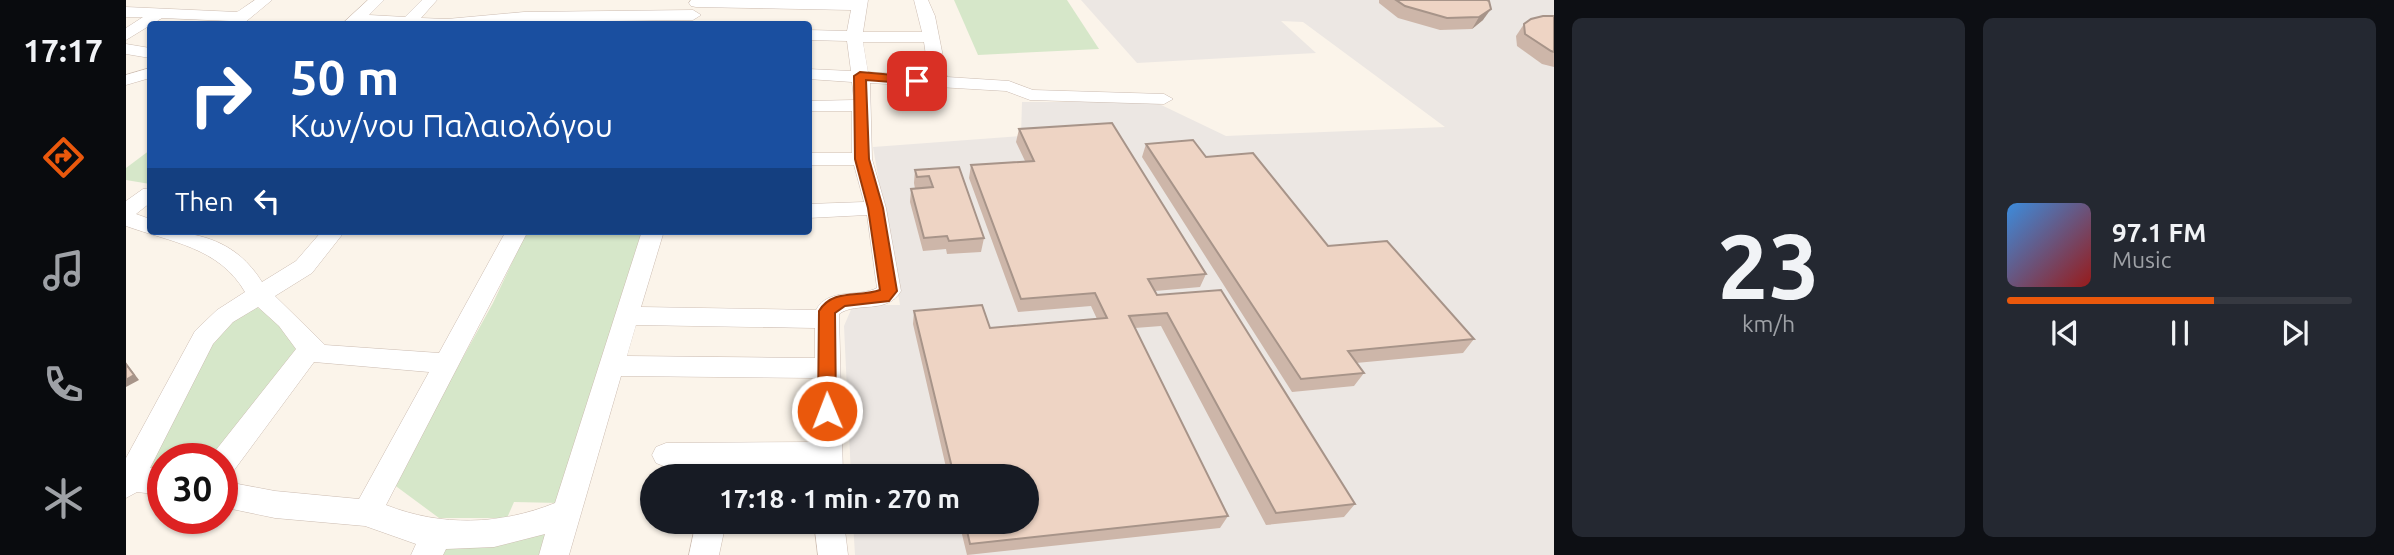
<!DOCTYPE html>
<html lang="en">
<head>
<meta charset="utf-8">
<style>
  :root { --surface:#171b24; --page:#242831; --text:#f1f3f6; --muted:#9ea1a6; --line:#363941; --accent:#ea580c }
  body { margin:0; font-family:Ubuntu,sans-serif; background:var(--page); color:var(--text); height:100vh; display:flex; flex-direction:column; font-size:26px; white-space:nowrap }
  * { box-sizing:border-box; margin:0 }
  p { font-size:23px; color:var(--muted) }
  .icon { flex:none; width:38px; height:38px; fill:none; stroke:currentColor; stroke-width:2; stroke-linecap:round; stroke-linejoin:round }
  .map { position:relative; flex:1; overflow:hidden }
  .side { display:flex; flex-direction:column; gap:18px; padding:18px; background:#0d0f14; width:840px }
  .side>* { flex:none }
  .hud { position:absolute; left:21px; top:21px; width:665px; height:214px; border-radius:7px; box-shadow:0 2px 5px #0004; background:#1a4fa0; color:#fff; overflow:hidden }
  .speed { position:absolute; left:21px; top:443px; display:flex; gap:14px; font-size:35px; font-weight:700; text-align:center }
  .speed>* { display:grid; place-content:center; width:91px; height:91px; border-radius:50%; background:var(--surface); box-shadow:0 2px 5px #0004; line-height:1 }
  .speed .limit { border:10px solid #d22; background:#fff; color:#111 }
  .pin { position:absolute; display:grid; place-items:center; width:60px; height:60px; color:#fff; margin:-30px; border-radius:14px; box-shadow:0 4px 10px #0006 }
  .me { position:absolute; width:77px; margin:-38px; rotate:359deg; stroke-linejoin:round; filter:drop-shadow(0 0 5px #0008) }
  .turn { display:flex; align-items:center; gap:24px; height:147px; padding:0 28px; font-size:32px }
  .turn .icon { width:91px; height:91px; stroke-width:2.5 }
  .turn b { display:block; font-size:49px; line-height:60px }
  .then { display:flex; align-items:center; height:66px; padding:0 28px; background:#0003; gap:14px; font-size:26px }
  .side .widget { flex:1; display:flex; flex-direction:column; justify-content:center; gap:10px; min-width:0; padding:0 24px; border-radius:10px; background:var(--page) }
  .side .dial { align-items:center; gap:0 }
  .dial b { font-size:91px; line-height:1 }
  .song { display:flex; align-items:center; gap:21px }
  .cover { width:84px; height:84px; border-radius:10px; background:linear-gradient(135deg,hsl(210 70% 55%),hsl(0 70% 35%)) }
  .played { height:7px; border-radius:4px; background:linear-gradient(90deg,var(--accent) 60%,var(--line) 60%) }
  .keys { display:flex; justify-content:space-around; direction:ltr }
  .side .tiles { flex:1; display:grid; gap:18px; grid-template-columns:repeat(2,1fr) }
  .trip { position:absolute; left:514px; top:464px; width:399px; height:70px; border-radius:35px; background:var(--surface); box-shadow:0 2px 5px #0004; font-weight:700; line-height:70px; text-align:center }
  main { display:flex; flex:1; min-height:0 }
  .tab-bar { display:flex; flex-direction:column; width:126px; justify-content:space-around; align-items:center; background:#090b0e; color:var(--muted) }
  .tab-bar .icon { width:49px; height:49px }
  .tab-bar .active { color:var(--accent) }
  .tab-bar b { font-size:32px; color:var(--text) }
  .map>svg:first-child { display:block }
  .industrial { fill:#ece7e3 }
  .green { fill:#d6e7c9 }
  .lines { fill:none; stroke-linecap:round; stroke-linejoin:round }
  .minor-casing { stroke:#ccbcb1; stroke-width:1 }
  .minor { fill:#fff; fill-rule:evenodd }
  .wall { fill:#cdb6a9 }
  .shaded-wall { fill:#a79489 }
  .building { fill:#eed4c4; stroke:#a79489; stroke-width:2 }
  .route { fill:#ea580c; stroke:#983908; stroke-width:2 }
</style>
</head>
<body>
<main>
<nav class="tab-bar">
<b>17:17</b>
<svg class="icon active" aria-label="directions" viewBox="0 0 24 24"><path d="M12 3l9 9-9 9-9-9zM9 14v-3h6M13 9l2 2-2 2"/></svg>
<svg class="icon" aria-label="music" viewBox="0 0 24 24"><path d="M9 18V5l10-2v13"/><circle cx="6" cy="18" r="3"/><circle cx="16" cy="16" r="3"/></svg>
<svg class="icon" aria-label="phone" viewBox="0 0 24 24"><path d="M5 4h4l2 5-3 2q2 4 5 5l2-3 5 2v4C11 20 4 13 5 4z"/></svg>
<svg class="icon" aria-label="climate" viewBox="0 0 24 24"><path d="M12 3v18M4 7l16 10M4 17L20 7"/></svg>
</nav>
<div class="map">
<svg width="1428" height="555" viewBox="0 0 1428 555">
  <rect width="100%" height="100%" fill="#fbf4ea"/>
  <!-- industrial -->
  <path class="industrial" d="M955 0H1428V555H729L727 522H901V476H725L718 326 727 305H774L747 147 895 136 896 102H1029L1100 136 1319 127 1177 22 1155 21 1190 53 1011 63Z"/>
  <!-- green -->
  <g class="green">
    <path d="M828 0H941L973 49 852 55Z"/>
    <path d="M24 150V184L0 180V168Z"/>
    <path d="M401 231H517L434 503 388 502 381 518H313L267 484 367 303Z"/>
    <path d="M129 306 143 315 175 349 89 458H37V472L19 470 85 345 109 320Z"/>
    <path d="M428 526 419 555H312L321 540Z"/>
  </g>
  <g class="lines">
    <defs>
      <g id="minor">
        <path d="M129 0H146L117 24H103L104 21 36 18 0 40V28L17 17H0V7L111 12Z"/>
        <path d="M242 0H258L243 15 279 17 296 0H311L295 18 321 19 398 12 567 10 575 15 567 20C450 21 332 24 216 24Z"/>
        <path d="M565 0H742L737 32H796L788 0H802L809 16 821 77 883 81 907 90 1038 94 1047 99 1038 104 904 100 880 91 744 83 746 159 760 208 775 291C761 315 731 301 713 314L717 476H689V466L610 467 608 476H580L582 467H540L530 463 526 455 530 447 540 443 689 442V378L495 376 443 555H413L419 534 368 547 320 549 317 555H285L290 544 239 526 149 518 96 507V481L149 491 233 499 303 372 188 362 106 473 96 476V458H85L86 455 170 349 153 326 132 307 107 322 87 344 24 468 37 469V495L11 492 0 498V458L69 331 91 310 119 292C93 247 44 242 0 226V201L17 189 24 188V203L10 214 24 219V231C72 231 110 240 136 282L170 261 196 231H219L186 273 149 296 199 345 313 353 380 231H402L260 505C316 527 374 525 429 503L516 231H538L515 307 690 310C703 287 731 298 751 288L741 215 682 218V204L738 202 728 165H682V153H726V111H682V101L728 100 726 82 682 79V69L725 71 721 41 682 40V30L721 31 725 10 570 7 565 6 563 3ZM737 42H798L803 76 742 72ZM510 325 689 328V358L501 356Z"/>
        <path d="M0 44 24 48V58L0 54Z"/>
        <path d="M24 68V78L0 85V75Z"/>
        <path d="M570 522H600L593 555H563Z"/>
        <path d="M688 522H718L722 555H692Z"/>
      </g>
    </defs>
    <!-- minor casing -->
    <use href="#minor" class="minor-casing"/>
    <!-- minor -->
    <use href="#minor" class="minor"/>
  </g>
  <!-- wall -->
  <g class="wall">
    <path d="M1253 0H1361L1357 20 1346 29 1314 30 1272 18 1253 3Z"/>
    <path d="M1428 16V67L1416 64 1391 46 1390 36 1398 24Z"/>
    <path d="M893 129 1080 274 1074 287 1029 291 1031 295 1229 504 1218 517 1140 525 1035 326 1009 328 1102 516 1094 528 841 555 833 522H901V476H822L787 324 788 311 864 328 971 319 965 306 892 312 843 178 845 165 899 161 890 142Z"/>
    <path d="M1020 144 1080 157 1202 246 1348 339 1337 353 1230 363 1238 373 1228 386 1166 392 1016 157Z"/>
    <path d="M833 167 858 238 855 252 821 254 820 249 797 251 784 202 785 189H789L788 183 789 170Z"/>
  </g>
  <!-- shaded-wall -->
  <g class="shaded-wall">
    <path d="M1365 9 1357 20 1346 29 1353 17Z"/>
    <path d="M0 363 13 380 0 387Z"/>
  </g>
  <!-- building -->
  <g class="building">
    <path d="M1270 0H1361L1363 1 1365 9 1353 17 1321 18 1279 6Z"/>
    <path d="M1417 16H1428V52L1425 51 1399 34 1398 24 1405 19Z"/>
    <path d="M986 123 1080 274 1022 279 1031 295 1095 290 1229 504 1150 513 1041 313 1003 316 1102 516 844 544 839 522H901V476H828L788 311 856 305 864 328 981 318 969 293 895 299 845 165 908 161 893 129Z"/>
    <path d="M1067 140 1080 157 1127 153 1202 246 1261 241 1348 339 1222 351 1238 373 1175 379 1020 144Z"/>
    <path d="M833 167 858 238 823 241 821 236 798 238 785 189 807 187 803 176 791 177 789 170Z"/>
    <path d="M0 364 8 375 0 380Z"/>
  </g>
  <!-- route -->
  <path class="route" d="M734 72 791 77 797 81 791 84 740 80 743 159 757 208 771 291 763 301 719 306 709 313 710 411 707 416 701 419 694 416 692 411 693 311C707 288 733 298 754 290L742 208 729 159 728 76Z"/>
</svg>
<div class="speed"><div class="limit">30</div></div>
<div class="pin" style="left:791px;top:81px;background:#d93025"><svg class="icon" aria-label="arrive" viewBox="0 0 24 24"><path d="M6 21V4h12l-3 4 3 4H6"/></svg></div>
<svg class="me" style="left:701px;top:411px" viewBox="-20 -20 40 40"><circle r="17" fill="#ea580c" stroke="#fff" stroke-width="3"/><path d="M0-11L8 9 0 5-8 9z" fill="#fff"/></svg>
<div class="trip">17:18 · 1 min · 270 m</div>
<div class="hud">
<div class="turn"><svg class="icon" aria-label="right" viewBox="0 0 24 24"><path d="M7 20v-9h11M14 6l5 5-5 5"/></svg><div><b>50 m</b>Κων/νου Παλαιολόγου</div></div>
<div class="then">Then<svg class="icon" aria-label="left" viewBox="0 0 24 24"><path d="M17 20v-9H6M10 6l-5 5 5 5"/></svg></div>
</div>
</div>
<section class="side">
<div class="tiles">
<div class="widget dial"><b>23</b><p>km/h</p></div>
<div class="widget">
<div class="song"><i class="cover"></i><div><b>97.1 FM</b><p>Music</p></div></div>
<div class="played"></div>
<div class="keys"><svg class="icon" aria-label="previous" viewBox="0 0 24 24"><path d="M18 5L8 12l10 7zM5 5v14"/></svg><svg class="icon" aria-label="pause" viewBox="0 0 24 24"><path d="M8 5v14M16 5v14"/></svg><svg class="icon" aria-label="next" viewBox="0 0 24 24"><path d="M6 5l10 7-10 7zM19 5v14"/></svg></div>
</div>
</div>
</section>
</main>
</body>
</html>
